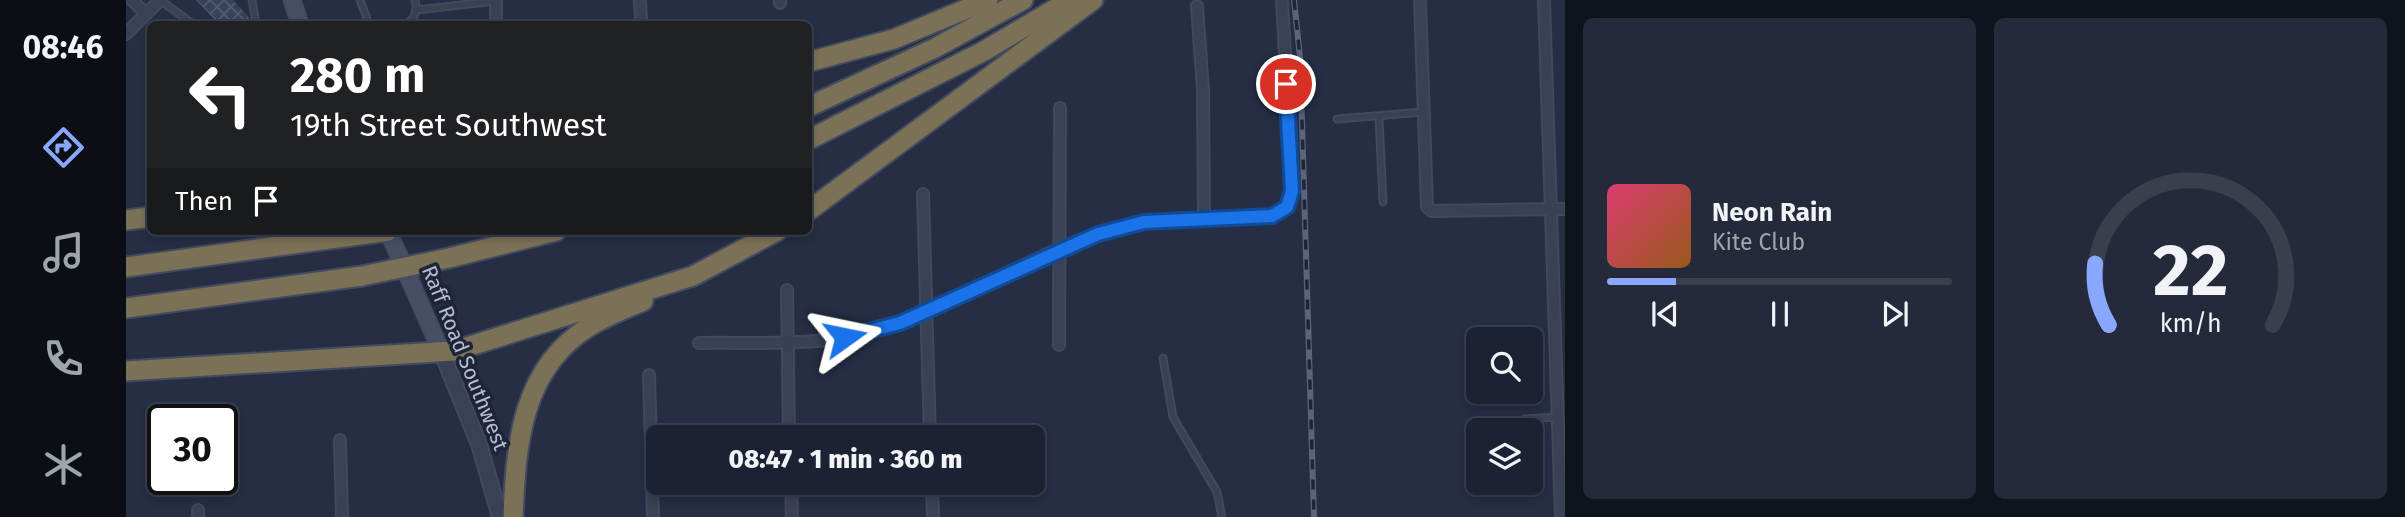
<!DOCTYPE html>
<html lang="en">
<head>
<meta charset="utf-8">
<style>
  :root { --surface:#1c2233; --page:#252a3b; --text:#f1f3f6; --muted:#a0a4ac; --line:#3a3f4e; --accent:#8aa7ff }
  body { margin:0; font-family:"Fira Sans",sans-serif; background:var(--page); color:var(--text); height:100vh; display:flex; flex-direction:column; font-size:26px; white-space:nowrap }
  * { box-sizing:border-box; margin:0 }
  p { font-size:23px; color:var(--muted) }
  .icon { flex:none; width:38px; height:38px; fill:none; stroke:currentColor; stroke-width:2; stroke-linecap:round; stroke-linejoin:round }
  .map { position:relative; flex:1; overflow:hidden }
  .sheet { display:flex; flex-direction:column; gap:18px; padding:18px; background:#0f131c; width:840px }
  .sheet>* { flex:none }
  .banner { position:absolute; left:21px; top:21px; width:665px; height:214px; border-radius:10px; box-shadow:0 4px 10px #0003,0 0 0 2px var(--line); background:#202124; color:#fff; overflow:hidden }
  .controls { position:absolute; left:1340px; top:327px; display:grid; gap:14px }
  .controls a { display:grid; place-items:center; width:77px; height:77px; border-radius:10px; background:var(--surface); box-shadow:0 4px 10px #0003,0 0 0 2px var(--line); font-size:35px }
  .speed { position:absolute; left:21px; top:404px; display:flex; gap:14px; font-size:35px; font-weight:700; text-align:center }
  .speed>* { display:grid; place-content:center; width:91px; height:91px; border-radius:50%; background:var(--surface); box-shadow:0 4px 10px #0003,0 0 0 2px var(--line); line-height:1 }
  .speed .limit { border:4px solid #111; border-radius:10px; background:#fff; color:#111 }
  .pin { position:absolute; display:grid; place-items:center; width:60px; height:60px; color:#fff; margin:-30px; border:4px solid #fff; border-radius:50%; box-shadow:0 2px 7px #0007 }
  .me { position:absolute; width:77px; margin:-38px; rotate:78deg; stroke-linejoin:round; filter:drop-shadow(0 0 5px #0008) }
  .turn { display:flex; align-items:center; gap:24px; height:147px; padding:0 28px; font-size:32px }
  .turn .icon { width:91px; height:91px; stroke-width:2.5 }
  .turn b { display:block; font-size:49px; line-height:60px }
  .then { display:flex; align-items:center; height:66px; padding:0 28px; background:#0003; gap:14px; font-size:26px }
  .sheet .card { flex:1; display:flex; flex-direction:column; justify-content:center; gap:10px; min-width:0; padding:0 24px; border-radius:10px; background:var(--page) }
  .sheet .dial { align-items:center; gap:0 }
  .dial svg { height:182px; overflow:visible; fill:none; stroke:var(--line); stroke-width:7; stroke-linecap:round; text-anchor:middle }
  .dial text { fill:var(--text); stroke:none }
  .song { display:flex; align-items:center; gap:21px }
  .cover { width:84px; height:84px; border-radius:10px; background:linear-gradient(135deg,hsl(340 70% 55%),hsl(30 70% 35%)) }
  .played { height:7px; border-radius:4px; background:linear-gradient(90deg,var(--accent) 20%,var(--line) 20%) }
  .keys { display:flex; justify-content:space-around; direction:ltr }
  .sheet .tiles { flex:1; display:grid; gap:18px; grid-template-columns:repeat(2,1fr) }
  .trip { position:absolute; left:520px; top:425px; width:399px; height:70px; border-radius:10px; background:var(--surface); box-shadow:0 4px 10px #0003,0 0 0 2px var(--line); font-weight:800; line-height:70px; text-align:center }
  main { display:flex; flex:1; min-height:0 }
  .tab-bar { display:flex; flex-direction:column; width:126px; justify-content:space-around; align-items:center; background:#0b0e14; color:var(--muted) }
  .tab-bar .icon { width:49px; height:49px }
  .tab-bar .current { color:var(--accent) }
  .tab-bar b { font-size:32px; color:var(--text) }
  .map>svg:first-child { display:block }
  .building { fill:url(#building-cross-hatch) }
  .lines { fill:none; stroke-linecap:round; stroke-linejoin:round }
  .service-casing { stroke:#43495d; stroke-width:9 }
  .minor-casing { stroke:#43495d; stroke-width:14 }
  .tertiary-casing { stroke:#43495d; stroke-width:18 }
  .secondary-casing { stroke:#43495d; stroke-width:19 }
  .motorway-casing { stroke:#444b5e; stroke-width:23 }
  .service { stroke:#394154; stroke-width:5 }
  .minor { stroke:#394154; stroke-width:10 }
  .tertiary { stroke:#394154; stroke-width:14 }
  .secondary { stroke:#474f67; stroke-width:16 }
  .motorway { stroke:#7a7156; stroke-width:19 }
  .rail-casing { stroke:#5b647b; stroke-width:6 }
  .rail { stroke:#1e2539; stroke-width:3.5; stroke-dasharray:10; stroke-linecap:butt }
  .motorway-bridge-casing { stroke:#444b5e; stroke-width:23; stroke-linecap:butt }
  .motorway-bridge { stroke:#7a7156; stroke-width:19 }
  .route-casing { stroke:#114b97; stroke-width:18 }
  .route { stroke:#1a73e8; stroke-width:12 }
  .labels { text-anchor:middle; stroke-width:7; stroke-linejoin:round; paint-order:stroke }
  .street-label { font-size:21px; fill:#b7bccd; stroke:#1e2539 }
</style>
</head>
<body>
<main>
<nav class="tab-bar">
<b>08:46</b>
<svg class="icon current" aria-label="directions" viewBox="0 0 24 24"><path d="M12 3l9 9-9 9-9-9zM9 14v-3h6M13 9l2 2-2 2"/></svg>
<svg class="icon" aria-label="music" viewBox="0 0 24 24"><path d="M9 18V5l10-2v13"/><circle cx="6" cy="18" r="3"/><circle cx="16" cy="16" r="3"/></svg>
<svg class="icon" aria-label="phone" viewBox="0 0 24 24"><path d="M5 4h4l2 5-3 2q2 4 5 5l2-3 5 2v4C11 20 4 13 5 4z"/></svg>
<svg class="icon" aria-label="climate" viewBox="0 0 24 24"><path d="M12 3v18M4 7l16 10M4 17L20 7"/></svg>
</nav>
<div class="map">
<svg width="1439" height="517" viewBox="0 0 1439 517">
  <defs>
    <pattern id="building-cross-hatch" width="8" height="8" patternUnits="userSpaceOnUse" patternTransform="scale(1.75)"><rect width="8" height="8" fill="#37415b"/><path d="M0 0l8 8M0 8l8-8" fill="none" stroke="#525a71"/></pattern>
  </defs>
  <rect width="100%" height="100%" fill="#252e44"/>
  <!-- building -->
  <path class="building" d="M70 0H107L122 16 125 24H93Z"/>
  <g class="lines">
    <defs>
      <g id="service">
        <path d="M34 0 67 24"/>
        <path d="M126 0 130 24"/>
        <path d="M234 0 243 24"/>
        <path d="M290 10 370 1"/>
        <path d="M280 24C289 19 292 11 289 0"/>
        <path d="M1253 118 1257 202"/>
        <path d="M1211 119 1298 112"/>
        <path d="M1037 358 1047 417 1091 492 1096 517"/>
        <path d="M1399 419 1431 417"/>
      </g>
      <g id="minor">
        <path d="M6 0 20 14"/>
        <path d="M370 0V24"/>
        <path d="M514 0 515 19"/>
        <path d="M1294 0 1301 207 1306 211 1439 209"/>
        <path d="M1418 0 1435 517"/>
        <path d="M654 3V0"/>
        <path d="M1071 6 1077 90 1078 218"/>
        <path d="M0 34 34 0"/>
        <path d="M797 194 804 438"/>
        <path d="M661 290 663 438"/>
        <path d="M573 343C632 342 696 347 753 330 839 303 914 246 1002 225 1031 218 1062 218 1092 218 1113 218 1135 221 1155 213L1164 199 1166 183 1156 0"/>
        <path d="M933 345 934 108"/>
        <path d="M523 375 527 517"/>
        <path d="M214 440 216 517"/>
        <path d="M665 483 666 517"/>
        <path d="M806 483 807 517"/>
        <path d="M72 510V517"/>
      </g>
      <path id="tertiary" d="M316 353 353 444 374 517"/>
      <g id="secondary">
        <path d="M166 0 174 24"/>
        <path d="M262 231 316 353"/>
      </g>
      <g id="motorway">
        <path d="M682 62 768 39 862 0"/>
        <path d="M682 107 809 48 897 0"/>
        <path d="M682 140 858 51 944 0"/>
        <path d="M682 211 967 0"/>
        <path d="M0 220 24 217"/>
        <path d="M323 258 430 231"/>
        <path d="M0 267 262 231"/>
        <path d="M0 308 236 276"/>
        <path d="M0 371 328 351 567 276 651 231"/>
        <path d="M387 517C390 445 395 368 464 326 480 316 499 309 517 301"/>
      </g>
    </defs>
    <!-- service casing -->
    <use href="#service" class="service-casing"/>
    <!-- minor casing -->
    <use href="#minor" class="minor-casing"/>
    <!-- tertiary casing -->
    <use href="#tertiary" class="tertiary-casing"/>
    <!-- secondary casing -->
    <use href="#secondary" class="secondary-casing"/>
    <!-- motorway casing -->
    <use href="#motorway" class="motorway-casing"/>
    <!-- service -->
    <use href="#service" class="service"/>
    <!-- minor -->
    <use href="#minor" class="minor"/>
    <!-- tertiary -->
    <use href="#tertiary" class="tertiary"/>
    <!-- secondary -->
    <use href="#secondary" class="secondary"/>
    <!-- motorway -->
    <use href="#motorway" class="motorway"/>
    <defs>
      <path id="rail" d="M1168 0 1174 57 1188 517"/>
    </defs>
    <!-- rail casing -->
    <use href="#rail" class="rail-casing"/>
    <!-- rail -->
    <use href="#rail" class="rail"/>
    <defs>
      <path id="motorway-bridge" d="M236 276 323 258"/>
    </defs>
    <!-- motorway-bridge casing -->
    <use href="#motorway-bridge" class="motorway-bridge-casing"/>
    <!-- motorway-bridge -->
    <use href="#motorway-bridge" class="motorway-bridge"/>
  </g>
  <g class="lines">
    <defs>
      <path id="route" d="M719 337 774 323 972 234 1018 222 1146 216 1161 207 1166 191 1160 84"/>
    </defs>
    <!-- route casing -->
    <use href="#route" class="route-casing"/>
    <!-- route -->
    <use href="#route" class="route"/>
  </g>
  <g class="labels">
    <!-- street labels -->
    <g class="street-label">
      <text transform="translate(339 358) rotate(68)" y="7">Raff Road Southwest</text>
    </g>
  </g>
</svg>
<div class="controls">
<a><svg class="icon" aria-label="search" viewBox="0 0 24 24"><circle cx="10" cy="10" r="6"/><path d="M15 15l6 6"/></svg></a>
<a><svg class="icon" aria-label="layers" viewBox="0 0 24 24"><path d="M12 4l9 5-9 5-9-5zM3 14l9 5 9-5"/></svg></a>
</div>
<div class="speed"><div class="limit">30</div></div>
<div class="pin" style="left:1160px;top:84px;background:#d93025"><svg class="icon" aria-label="arrive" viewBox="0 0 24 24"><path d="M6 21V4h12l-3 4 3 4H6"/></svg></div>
<svg class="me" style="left:719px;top:337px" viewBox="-20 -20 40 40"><path d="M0-17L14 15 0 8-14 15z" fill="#1a73e8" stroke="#fff" stroke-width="4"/></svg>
<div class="trip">08:47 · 1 min · 360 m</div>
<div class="banner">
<div class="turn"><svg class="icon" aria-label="left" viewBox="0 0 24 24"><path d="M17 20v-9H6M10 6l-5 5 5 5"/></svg><div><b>280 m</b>19th Street Southwest</div></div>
<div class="then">Then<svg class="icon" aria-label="arrive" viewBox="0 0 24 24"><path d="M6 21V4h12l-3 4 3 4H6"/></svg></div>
</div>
</div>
<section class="sheet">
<div class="tiles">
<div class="card">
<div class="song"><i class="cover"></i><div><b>Neon Rain</b><p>Kite Club</p></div></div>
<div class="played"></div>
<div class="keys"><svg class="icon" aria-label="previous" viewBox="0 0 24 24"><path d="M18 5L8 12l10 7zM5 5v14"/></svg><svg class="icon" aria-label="pause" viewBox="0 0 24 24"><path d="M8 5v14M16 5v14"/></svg><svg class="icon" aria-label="next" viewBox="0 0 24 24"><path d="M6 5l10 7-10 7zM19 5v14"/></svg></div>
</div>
<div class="card dial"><svg viewBox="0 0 100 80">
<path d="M14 69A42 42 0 1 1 86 69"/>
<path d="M14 69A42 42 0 0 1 8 42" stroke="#8aa7ff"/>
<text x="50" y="56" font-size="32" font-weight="700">22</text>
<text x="50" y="72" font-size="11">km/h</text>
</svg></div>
</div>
</section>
</main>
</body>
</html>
